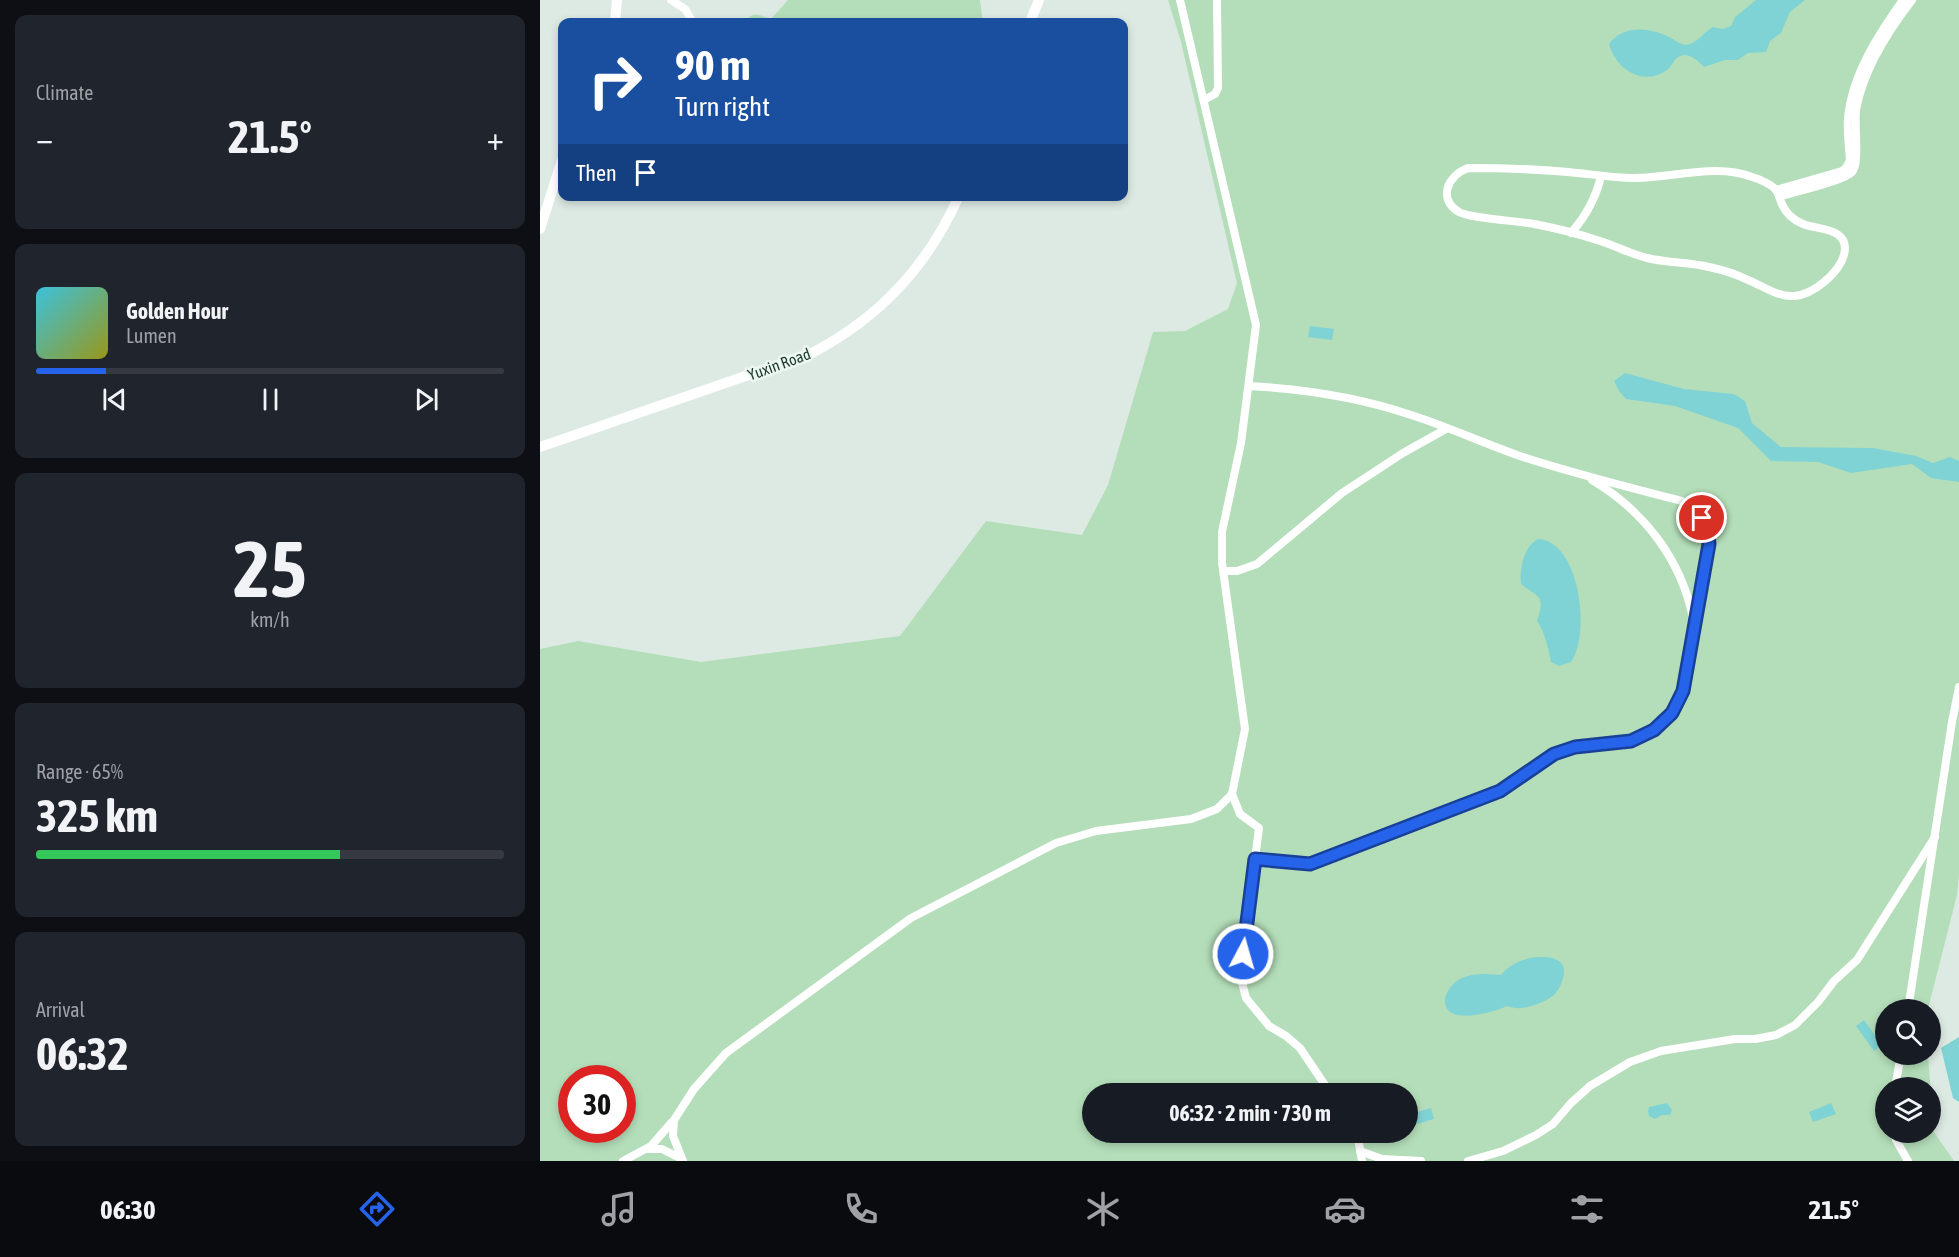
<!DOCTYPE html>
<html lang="en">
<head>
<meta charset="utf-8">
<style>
  :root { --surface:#171b24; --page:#20242c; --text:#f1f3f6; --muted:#9ea1a6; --line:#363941; --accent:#2563eb }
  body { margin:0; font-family:"Asap Condensed",sans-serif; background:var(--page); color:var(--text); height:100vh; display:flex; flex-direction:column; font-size:22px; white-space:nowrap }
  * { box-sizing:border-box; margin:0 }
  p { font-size:20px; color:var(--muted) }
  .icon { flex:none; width:33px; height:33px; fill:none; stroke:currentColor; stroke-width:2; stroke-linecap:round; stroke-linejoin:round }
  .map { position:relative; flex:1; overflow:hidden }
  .side { display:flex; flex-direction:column; gap:15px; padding:15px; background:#0d0f14; width:540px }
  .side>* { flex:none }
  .banner { position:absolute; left:18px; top:18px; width:570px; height:183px; border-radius:12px; box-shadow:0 3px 9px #0003; background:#1a4fa0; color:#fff; overflow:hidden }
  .tools { position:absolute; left:1335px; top:999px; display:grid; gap:12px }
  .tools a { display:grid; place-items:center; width:66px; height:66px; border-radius:50%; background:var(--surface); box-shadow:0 3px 9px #0003; font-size:30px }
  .speed { position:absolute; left:18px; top:1065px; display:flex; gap:12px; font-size:30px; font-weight:700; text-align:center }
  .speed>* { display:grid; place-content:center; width:78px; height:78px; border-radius:50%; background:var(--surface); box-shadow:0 3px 9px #0003; line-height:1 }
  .speed .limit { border:9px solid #d22; background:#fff; color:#111 }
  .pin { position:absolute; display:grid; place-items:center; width:51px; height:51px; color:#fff; margin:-26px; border:3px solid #fff; border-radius:50%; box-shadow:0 2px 6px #0007 }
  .me { position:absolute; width:66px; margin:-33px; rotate:6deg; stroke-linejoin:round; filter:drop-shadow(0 0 4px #0008) }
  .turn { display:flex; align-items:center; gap:21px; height:126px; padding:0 18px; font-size:27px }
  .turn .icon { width:78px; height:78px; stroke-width:2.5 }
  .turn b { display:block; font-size:42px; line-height:51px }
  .then { display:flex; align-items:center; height:57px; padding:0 18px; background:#0003; gap:12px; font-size:22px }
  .big { font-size:45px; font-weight:700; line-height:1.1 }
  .side .tile { flex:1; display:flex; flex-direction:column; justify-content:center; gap:9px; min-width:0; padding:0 21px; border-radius:12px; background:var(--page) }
  .side .dial { align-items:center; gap:0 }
  .dial b { font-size:78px; line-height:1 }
  .song { display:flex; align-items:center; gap:18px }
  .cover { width:72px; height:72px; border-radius:9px; background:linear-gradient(135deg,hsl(190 70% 55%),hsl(60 70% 35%)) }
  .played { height:6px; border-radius:3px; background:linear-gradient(90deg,var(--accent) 15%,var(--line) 15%) }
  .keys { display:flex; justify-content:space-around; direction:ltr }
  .heat { display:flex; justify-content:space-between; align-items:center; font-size:33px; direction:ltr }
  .charge { height:9px; border-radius:4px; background:linear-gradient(90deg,#34c759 65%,var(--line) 0) }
  .trip { position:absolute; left:542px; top:1083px; width:336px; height:60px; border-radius:30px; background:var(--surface); box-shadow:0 3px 9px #0003; font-weight:700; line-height:60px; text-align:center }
  .dock { display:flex; height:96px; justify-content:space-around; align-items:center; background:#090b0e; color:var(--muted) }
  .dock .icon { width:42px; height:42px }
  .dock .active { color:var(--accent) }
  .dock b { font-size:27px; color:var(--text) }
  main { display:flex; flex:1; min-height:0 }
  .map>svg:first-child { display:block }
  .green { fill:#b4deb9; fill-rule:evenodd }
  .water { fill:#80d3d5 }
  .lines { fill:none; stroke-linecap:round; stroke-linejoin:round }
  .street { stroke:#fff; stroke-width:8 }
  .secondary { stroke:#fff; stroke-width:10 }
  .route-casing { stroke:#184099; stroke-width:15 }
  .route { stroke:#2563eb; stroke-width:10 }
  .labels { text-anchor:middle; stroke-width:5; stroke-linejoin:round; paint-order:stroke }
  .street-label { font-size:16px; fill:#1e3b2f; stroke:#edf7f1 }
</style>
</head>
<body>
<main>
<section class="side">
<div class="tile"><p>Climate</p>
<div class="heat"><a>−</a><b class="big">21.5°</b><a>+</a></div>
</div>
<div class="tile">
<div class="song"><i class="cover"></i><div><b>Golden Hour</b><p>Lumen</p></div></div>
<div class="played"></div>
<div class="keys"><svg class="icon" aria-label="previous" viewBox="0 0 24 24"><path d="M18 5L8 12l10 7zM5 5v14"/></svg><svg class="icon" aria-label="pause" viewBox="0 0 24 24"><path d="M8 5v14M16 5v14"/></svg><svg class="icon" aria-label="next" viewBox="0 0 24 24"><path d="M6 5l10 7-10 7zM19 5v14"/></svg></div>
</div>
<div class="tile dial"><b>25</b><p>km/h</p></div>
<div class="tile"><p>Range · 65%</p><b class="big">325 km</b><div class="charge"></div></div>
<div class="tile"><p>Arrival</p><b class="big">06:32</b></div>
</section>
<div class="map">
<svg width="1419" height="1161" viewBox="0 0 1419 1161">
  <rect width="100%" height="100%" fill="#ddeae3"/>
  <!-- green -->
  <g class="green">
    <path d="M248 0H440L443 22H204C214 11 218 15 231 19Z"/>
    <path d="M628 0H1419V874L1417 895 1388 1009 1346 1010V1054L1388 1055 1394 1132 1414 1161H0V649L38 641 161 662 360 636 446 521 542 535 568 485 613 332 645 331 688 309 697 283 641 42ZM32 1078H82V1130H32ZM1346 1088H1390V1132H1346ZM552 1094H867V1132H552Z"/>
  </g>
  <!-- water -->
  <g class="water">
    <path d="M1216 0H1265L1250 12 1241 33 1230 41 1226 52 1208 53 1198 60H1185L1164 67C1159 62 1152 55 1144 55 1134 56 1134 65 1127 70 1104 87 1076 70 1069 44 1083 25 1109 27 1129 37 1136 40 1141 47 1150 44 1159 41 1165 31 1173 27L1183 29 1191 26 1195 17Z"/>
    <path d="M770 326 794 329 792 340 768 337Z"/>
    <path d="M1085 373 1144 389 1194 394 1205 401 1212 423 1241 447 1333 448 1376 456 1393 463 1410 457 1419 461V482L1391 478 1372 464 1311 473 1278 462 1231 461 1198 428 1135 406 1086 399 1079 391 1074 381Z"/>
    <path d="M998 539C1040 541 1051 634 1031 662L1019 666 1011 662C1008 647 1005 633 997 621 1006 594 998 598 981 584 979 569 984 546 998 539Z"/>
    <path d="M996 957C1003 957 1012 956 1019 961 1029 968 1022 986 1015 994 1008 1001 990 1008 980 1008 976 1009 971 1007 967 1006 955 1012 918 1022 908 1010 904 1005 904 998 907 993 917 972 941 973 961 975 971 963 981 960 996 957Z"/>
    <path d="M1324 1020 1342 1045 1334 1051 1316 1026Z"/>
    <path d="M1419 1037V1102L1413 1098 1401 1048Z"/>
    <path d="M1127 1103 1132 1110 1130 1115H1122L1115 1119 1109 1116 1108 1112 1109 1107Z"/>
    <path d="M1291 1103 1296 1114 1273 1122 1269 1112Z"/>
    <path d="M891 1108 894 1119 870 1126 867 1115Z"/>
  </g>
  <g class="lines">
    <!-- street -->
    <g class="street">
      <path d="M131 0 145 9 153 22"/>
      <path d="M664 100 675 94 678 88 677 0"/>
      <path d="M928 168C961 168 995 169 1028 172 1050 174 1073 178 1095 178 1133 178 1176 163 1212 177 1219 179 1231 184 1236 190 1238 193 1240 198 1241 202 1245 212 1253 220 1263 224 1277 230 1311 227 1304 255 1299 273 1273 295 1254 296 1237 297 1223 286 1208 280 1196 274 1183 270 1169 267 1149 262 1127 263 1107 258 1091 254 1076 246 1060 241 1039 234 1016 228 994 224 978 221 928 218 919 212 897 199 908 175 928 168Z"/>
      <path d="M1236 190 1302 171 1306 168 1310 160C1309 146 1307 133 1308 118 1312 75 1338 35 1363 0"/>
      <path d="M1239 197C1253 192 1304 181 1312 172 1320 164 1314 125 1316 110 1323 70 1348 31 1372 0"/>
      <path d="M1031 233C1046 216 1056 198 1061 176"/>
      <path d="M709 386C764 389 819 397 871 415 909 427 945 444 983 457 1035 474 1088 487 1142 501 1159 512 1167 523 1169 544L1143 691 1138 702 1123 722 1114 730 1091 741 1024 750 1004 759 978 779 960 791 770 864 715 859"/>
      <path d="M1052 480C1104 511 1141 559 1153 618"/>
      <path d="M684 571H697L717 564 802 493 863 453 906 429"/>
      <path d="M692 794 700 814 719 828 700 975 706 998 729 1026 746 1036 760 1048 791 1094"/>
      <path d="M1368 1010 1412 722 1419 687"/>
      <path d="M1355 1088 1361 1054"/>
      <path d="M817 1132 822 1161"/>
      <path d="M1355 1132 1356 1140 1368 1161"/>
      <path d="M107 1149H122L140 1158"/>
      <path d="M820 1151 842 1159"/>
      <path d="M83 1161 111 1146 132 1122"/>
      <path d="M143 1161 133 1136 134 1120 154 1089 186 1053 371 918 516 843 556 831 651 819 677 809 692 794 705 729 682 563V532L701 443 716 325 640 0"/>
      <path d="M839 1161 842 1159 881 1161"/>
      <path d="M928 1161 963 1151 996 1135 1013 1124 1031 1103 1050 1086 1090 1062 1121 1051 1195 1039H1215L1236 1035 1255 1025 1278 1002 1294 981 1317 960 1395 837"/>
    </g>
    <!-- secondary -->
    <g class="secondary">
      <path d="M75 22 77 0"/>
      <path d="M490 22 499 0"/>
      <path d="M0 229 22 160"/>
      <path d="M0 447 272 353C340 317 387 267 419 196"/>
    </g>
  </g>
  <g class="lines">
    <defs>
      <path id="route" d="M703 954 715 859 770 864 960 791 1014 754 1035 747 1091 741 1114 730 1132 713 1143 691 1169 544 1167 531 1162 518"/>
    </defs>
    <!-- route casing -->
    <use href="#route" class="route-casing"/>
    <!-- route -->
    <use href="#route" class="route"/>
  </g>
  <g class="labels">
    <!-- street labels -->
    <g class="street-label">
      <text transform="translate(239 364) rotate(-20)" y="6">Yuxin Road</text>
    </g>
  </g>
</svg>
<div class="tools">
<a><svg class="icon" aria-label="search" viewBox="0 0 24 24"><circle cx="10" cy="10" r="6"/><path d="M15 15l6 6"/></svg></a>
<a><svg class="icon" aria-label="layers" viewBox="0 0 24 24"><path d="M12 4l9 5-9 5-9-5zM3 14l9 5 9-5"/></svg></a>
</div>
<div class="speed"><div class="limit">30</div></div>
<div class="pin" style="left:1162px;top:518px;background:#d93025"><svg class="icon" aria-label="arrive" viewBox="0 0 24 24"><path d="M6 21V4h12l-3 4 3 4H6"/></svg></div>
<svg class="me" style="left:703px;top:954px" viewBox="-20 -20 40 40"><circle r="17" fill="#2563eb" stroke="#fff" stroke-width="3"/><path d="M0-11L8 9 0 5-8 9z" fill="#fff"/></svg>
<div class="trip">06:32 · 2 min · 730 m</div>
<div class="banner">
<div class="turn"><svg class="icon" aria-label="right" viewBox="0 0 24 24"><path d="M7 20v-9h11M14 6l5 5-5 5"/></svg><div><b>90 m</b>Turn right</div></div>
<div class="then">Then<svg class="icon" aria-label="arrive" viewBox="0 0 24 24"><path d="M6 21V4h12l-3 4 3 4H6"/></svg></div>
</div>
</div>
</main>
<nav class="dock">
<b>06:30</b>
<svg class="icon active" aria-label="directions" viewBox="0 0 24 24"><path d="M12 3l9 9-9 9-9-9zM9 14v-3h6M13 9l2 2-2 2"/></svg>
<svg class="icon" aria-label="music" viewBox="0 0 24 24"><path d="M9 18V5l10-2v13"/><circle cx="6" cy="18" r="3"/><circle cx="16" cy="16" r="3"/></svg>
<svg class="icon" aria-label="phone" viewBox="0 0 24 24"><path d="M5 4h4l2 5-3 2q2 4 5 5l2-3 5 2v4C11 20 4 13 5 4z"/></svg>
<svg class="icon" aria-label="climate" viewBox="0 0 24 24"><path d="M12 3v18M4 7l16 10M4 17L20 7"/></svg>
<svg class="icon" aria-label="car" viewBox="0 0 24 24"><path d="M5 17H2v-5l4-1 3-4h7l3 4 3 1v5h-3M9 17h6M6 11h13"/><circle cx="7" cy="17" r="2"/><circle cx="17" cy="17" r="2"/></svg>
<svg class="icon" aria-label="filters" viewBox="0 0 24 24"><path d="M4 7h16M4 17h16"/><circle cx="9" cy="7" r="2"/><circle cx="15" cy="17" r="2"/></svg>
<b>21.5°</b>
</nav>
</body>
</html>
